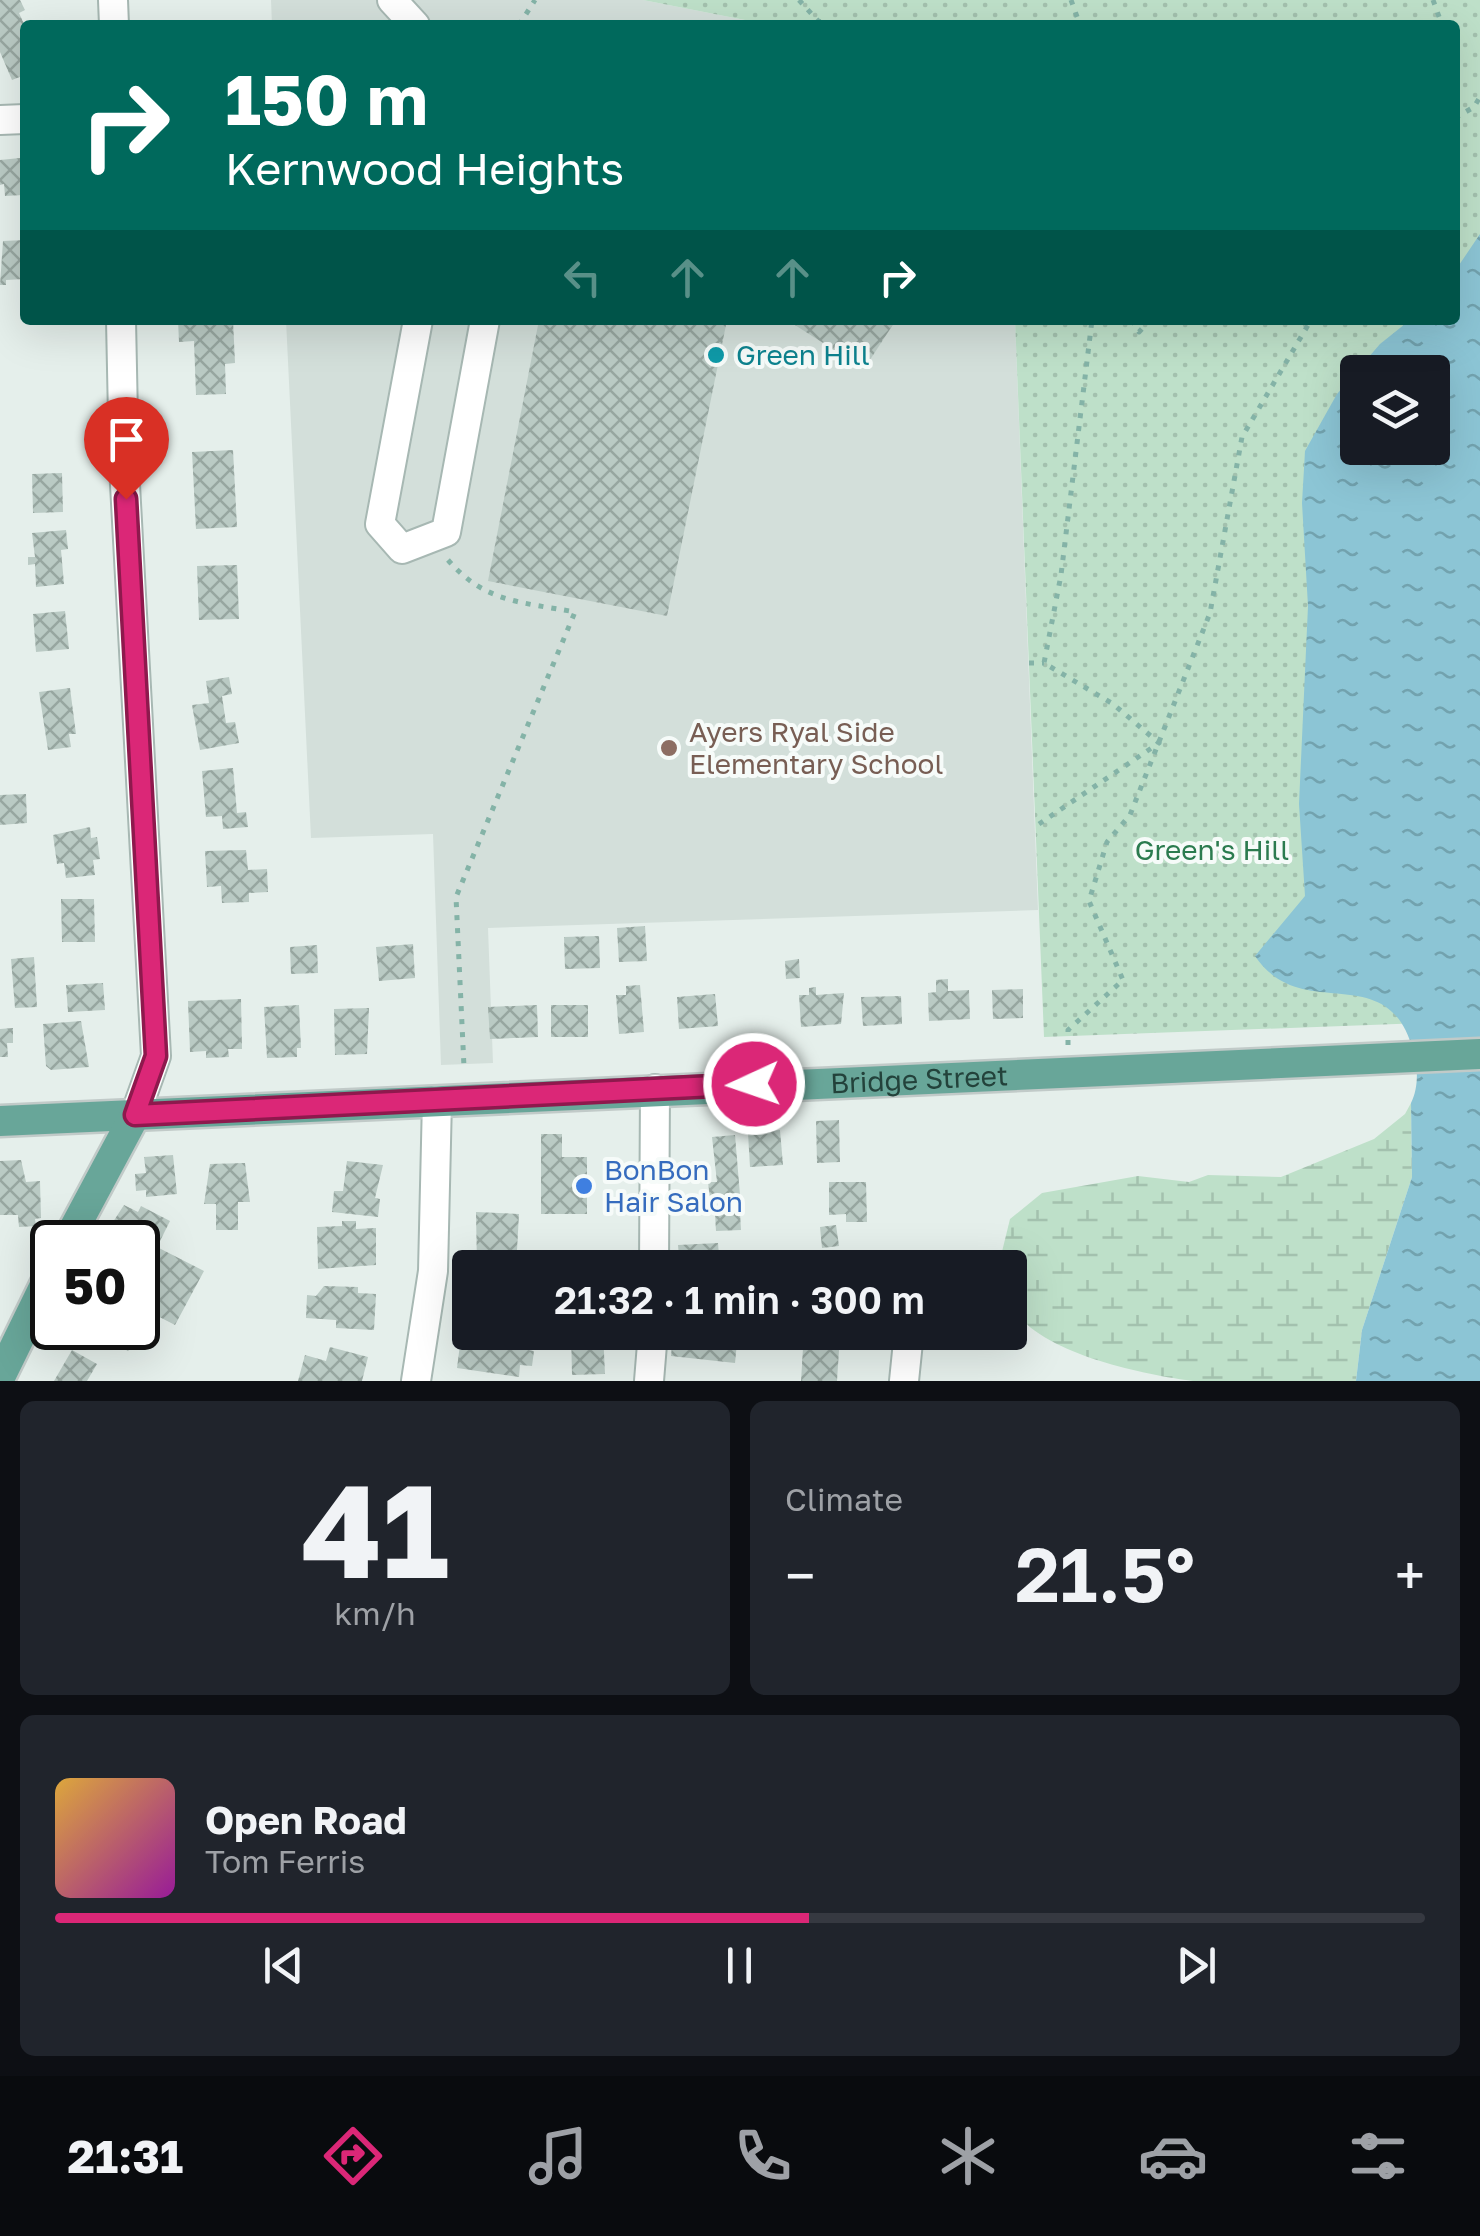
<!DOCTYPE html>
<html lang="en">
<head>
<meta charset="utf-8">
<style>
  :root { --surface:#171b24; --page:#20242c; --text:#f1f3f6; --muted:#9ea1a6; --line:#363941; --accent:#db2777 }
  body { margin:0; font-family:"Golos Text",sans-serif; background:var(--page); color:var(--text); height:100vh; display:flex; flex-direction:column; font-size:38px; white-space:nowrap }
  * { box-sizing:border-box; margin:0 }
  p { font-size:32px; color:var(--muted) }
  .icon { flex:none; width:55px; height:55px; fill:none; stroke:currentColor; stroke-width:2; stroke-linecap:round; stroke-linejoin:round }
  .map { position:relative; height:1381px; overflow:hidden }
  .side { display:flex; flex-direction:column; gap:20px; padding:20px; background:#0d0f14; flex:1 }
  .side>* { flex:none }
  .top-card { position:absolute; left:20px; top:20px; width:1440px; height:305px; border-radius:10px; box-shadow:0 10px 40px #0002; background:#00695c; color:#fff; overflow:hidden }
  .buttons { position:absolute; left:1340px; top:355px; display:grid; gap:20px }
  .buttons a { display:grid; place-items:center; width:110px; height:110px; border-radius:10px; background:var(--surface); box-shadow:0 10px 40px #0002; font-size:50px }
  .speed { position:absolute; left:30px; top:1220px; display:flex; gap:20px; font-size:50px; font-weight:700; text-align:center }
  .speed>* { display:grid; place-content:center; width:130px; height:130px; border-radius:50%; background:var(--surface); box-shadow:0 10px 40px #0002; line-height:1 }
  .speed .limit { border:5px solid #111; border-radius:15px; background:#fff; color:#111 }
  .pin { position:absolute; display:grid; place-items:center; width:85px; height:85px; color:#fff; margin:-102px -42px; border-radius:50% 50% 50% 0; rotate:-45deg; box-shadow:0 0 10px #0007 }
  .pin .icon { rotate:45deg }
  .me { position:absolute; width:110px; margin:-55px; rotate:267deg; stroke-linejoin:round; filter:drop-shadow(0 0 8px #0008) }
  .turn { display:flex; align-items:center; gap:35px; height:210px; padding:0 40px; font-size:45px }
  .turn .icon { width:130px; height:130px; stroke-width:2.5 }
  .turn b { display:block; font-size:70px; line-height:85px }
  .lanes { display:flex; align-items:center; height:95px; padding:0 40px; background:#0003; justify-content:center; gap:50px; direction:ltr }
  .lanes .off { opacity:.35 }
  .big { font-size:75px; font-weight:600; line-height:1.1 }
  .side .tile { flex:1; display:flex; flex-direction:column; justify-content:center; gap:15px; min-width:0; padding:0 35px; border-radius:15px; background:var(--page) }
  .side .dial { align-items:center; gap:0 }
  .dial b { font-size:130px; line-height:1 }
  .song { display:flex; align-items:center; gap:30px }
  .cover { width:120px; height:120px; border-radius:15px; background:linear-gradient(135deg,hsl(40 70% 55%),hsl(300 70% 35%)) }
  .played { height:10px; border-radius:5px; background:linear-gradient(90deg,var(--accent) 55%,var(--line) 55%) }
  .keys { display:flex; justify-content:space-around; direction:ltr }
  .heat { display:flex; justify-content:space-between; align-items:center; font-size:55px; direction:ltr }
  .side .tiles { flex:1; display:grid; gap:20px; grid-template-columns:1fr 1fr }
  .tile:last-child { grid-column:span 2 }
  .trip { position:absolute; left:452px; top:1250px; width:575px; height:100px; border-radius:10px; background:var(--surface); box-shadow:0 10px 40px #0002; font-weight:600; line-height:100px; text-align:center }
  .menu { display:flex; height:160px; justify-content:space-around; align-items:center; background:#090b0e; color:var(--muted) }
  .menu .icon { width:70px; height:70px }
  .menu .on { color:var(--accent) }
  .menu b { font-size:45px; color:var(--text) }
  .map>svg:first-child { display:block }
  .built { fill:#d3dfda }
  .wetland { fill:url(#wetland-marsh) }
  .park { fill:url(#park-dots) }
  .water { fill:url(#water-ripples); fill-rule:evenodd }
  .building { fill:url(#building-cross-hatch) }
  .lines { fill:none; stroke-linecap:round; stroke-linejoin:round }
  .minor-casing { stroke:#a7b8b3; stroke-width:32 }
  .major-casing { stroke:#c1cac8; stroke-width:35 }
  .path { stroke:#84b3a7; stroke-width:5; stroke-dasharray:5 8; stroke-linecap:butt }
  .minor { stroke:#fff; stroke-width:28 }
  .major { stroke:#68a699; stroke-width:30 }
  .route-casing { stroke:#8e194d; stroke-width:25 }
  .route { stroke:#db2777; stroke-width:18 }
  .culture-dot { fill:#0f9aa8; stroke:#f6fbf9; stroke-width:4 }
  .education-dot { fill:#8d6e63; stroke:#f6fbf9; stroke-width:4 }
  .shop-dot { fill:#3f7fe0; stroke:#f6fbf9; stroke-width:4 }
  .labels { text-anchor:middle; stroke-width:8; stroke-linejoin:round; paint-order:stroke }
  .culture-label { font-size:28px; fill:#0d838f; stroke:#f6fbf9; text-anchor:start }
  .education-label { font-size:28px; fill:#785e54; stroke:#f6fbf9; text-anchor:start }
  .park-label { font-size:28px; fill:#2b7b4f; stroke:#f6fbf9 }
  .street-label { font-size:28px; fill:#23423b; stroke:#f6fbf9 }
  .shop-label { font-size:28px; fill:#366cbe; stroke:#f6fbf9; text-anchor:start }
</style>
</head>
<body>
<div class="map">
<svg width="1480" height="1381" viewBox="0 0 1480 1381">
  <defs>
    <pattern id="wetland-marsh" width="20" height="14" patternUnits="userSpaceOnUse" patternTransform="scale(2.5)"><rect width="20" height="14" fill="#bee0c9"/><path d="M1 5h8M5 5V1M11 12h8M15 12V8" fill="none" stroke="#a3c1ae"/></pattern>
    <pattern id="park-dots" width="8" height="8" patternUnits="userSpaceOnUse" patternTransform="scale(2.5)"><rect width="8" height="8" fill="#bee0c9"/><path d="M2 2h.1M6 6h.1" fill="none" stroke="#a3c1ae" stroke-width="1.8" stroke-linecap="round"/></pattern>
    <pattern id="water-ripples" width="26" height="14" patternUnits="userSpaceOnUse" patternTransform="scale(2.5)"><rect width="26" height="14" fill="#8cc5d5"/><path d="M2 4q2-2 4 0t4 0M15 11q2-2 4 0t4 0" fill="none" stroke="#72a2ae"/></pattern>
    <pattern id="building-cross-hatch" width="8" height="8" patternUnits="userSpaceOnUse" patternTransform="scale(2.5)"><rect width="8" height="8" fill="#bacac4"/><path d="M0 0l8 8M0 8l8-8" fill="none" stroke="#97a6a0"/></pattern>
  </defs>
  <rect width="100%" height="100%" fill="#e5efeb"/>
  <!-- built -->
  <g class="built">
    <path d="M271 0H643L771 25H272Z"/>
    <path d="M286 320H1015L1038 910 488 928 493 1063 441 1065 433 834 311 838Z"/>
  </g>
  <!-- wetland -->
  <path class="wetland" d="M1411 1103 1412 1177 1362 1330 1356 1381C1303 1381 1246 1381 1193 1381 1145 1375 1036 1353 1012 1306 1007 1295 1010 1279 1010 1268H998L1010 1219 1042 1193 1138 1176 1189 1182 1208 1175 1281 1177 1374 1139 1405 1114Z"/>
  <!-- park -->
  <g class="park">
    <path d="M643 0H1480V272L1455 312V25H771Z"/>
    <path d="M1015 320H1450L1358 372V448L1423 1023 1044 1037Z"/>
  </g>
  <!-- water -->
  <path class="water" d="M1480 234V1381H1356L1362 1330 1412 1177 1411 1103C1419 1087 1418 1067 1413 1050 1387 956 1302 1026 1255 956L1305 896 1299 804 1308 606 1302 503 1305 451 1337 394 1380 344 1410 320H1455V271ZM1358 372H1432V448H1358Z"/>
  <!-- building -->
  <g class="building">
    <path d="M0 0H20L25 10 19 13 25 26V75L12 80 0 52Z"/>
    <path d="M20 158 23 195 5 196 4 184 0 185V160Z"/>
    <path d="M25 240V279L6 280V285H0L3 241Z"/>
    <path d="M178 320H233L235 363 225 364 226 394 196 395 194 341 179 342Z"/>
    <path d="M539 320H727L667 616 488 581Z"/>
    <path d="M787 320H896L864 369Z"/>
    <path d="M233 450 237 527 196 529 192 452Z"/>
    <path d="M62 473 63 512 33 513 32 474Z"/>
    <path d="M66 530 68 549 61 550 64 584 36 587 35 564 28 565V557H35L32 533Z"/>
    <path d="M237 565 239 619 199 620 197 566Z"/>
    <path d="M65 611 69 649 36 652 33 614Z"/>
    <path d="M229 677 232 694 222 696 226 723 235 722 239 743 200 750 192 705 209 703 206 681Z"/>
    <path d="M70 688 76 734H69L71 747 48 750 39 692Z"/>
    <path d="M233 768 237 813 246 812 248 827 223 829 222 816 206 817 202 771Z"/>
    <path d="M26 794 27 823 0 825V795Z"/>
    <path d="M90 827 91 838 97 837 100 859 93 860 95 875 66 878 64 863 57 864 53 835Z"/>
    <path d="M246 850 248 870 267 869 268 892 249 893V902L222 903 221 886 207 887 205 851Z"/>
    <path d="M61 899H94L95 942H62Z"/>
    <path d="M645 926 647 961 619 962 617 928Z"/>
    <path d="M599 936 600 968 565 969 564 937Z"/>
    <path d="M413 944 415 978 379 981 376 947Z"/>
    <path d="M317 945 318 973 291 974 290 947Z"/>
    <path d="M34 957 37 1007 15 1008 11 959Z"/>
    <path d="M799 959 800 978 786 979 785 961Z"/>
    <path d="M948 979V991L969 990 970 1019 929 1021 928 993 936 992V980Z"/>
    <path d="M103 983 105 1010 68 1012 66 985Z"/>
    <path d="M640 985 644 1032 619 1034 616 995H626V986Z"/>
    <path d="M816 987V995L844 993 841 1024 801 1027 799 995H809V988Z"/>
    <path d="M1023 989V1018L993 1019 992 990Z"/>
    <path d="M715 994 718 1026 679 1029 677 997Z"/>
    <path d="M901 996 902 1024 863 1026 861 997Z"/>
    <path d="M241 999 242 1049H228L229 1057 206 1058V1051L190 1052 188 1001Z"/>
    <path d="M299 1005 301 1048H297V1057L267 1058 264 1007Z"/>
    <path d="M537 1005 538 1037 490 1039 488 1007Z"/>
    <rect x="551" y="1005" width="37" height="32"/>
    <path d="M369 1008 367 1054 335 1055 334 1009Z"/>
    <path d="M81 1021 89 1067 51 1070 46 1066 43 1024Z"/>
    <path d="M13 1028V1043H7L8 1057H0V1029Z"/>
    <path d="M839 1120 840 1162 817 1163 816 1121Z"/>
    <path d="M780 1130 783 1165 750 1167 748 1133Z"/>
    <path d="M541 1134H562V1157H587V1214H541Z"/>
    <path d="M735 1135 740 1195 710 1198 708 1182H717L712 1137Z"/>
    <path d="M173 1155 177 1194 146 1197V1190L136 1191 135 1174 146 1173 144 1157Z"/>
    <path d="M21 1160 26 1182 40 1181 41 1218 35 1219 36 1226 19 1227 18 1215H0V1161Z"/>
    <path d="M347 1161 383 1165 375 1198 380 1199 378 1217 332 1212 334 1191H343Z"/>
    <path d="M245 1163 250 1202H238V1230H216V1204H204L210 1164Z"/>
    <path d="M829 1182H866L867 1222H846V1214L829 1215Z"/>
    <path d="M124 1205 138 1212 141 1206 170 1221 157 1247 204 1271 175 1325 138 1306V1242H100Z"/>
    <path d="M476 1212 519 1214 516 1268H477Z"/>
    <path d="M740 1213 741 1230 716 1231 715 1214Z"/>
    <path d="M342 1221H356V1229L376 1228V1265L318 1269 317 1227 342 1226Z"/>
    <path d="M836 1225 839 1246 822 1248 820 1227Z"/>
    <path d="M718 1243 720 1268H680L678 1245Z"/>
    <path d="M324 1286 358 1287V1293L376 1294 374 1330 336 1328V1320L306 1318 307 1295 316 1296Z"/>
    <path d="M86 1328H122L137 1336 128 1351Z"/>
    <path d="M462 1329 525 1338 523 1349 534 1351 532 1366 520 1365 519 1377 457 1368Z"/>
    <path d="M571 1332H603L605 1374 572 1375Z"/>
    <path d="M673 1332H738L735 1363 671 1356Z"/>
    <path d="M330 1347 368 1357 362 1381H298L305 1355 326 1361Z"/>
    <path d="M803 1348 839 1350 837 1381H801Z"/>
    <path d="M72 1350 97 1364 87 1381H54Z"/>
  </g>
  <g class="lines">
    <defs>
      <g id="minor">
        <path d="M113 0 114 25"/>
        <path d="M392 0 415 25"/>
        <path d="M0 120 25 119"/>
        <path d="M121 320 124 466 156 1056 135 1115"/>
        <path d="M418 320 380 524 402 549 446 532 485 320"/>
        <path d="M654 1268 655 1089"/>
        <path d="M416 1381 433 1271 437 1100"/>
        <path d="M649 1381 653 1332"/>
        <path d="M904 1381 909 1332"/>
      </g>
      <g id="major">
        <path id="s1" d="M0 1121 1480 1054"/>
        <path d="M67 1242 135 1115"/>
        <path d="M0 1377 52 1271"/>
      </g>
    </defs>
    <!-- minor casing -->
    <use href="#minor" class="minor-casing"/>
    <!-- major casing -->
    <use href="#major" class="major-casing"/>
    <!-- path -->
    <g class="path">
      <path d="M799 0 818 21 836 25"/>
      <path d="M1071 0 1080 25"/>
      <path d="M1433 0 1442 25"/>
      <path d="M519 25 535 0"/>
      <path d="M1455 118 1474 107 1480 97"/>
      <path d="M1132 320 1139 332 1150 320"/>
      <path d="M448 560C485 603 522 602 575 612L456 897 464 1067"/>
      <path d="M1029 663H1044"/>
      <path d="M1039 824 1159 743 1113 704 1044 663 1061 575 1092 320"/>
      <path d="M1068 1045V1030L1123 980 1089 901 1107 842 1130 815 1210 613 1242 437 1311 320"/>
    </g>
    <!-- minor -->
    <use href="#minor" class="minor"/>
    <!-- major -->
    <use href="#major" class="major"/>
  </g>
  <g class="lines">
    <defs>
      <path id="route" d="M126 499 156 1056 135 1115 754 1084"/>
    </defs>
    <!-- route casing -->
    <use href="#route" class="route-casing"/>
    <!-- route -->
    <use href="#route" class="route"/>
  </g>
  <!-- markers -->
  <circle class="culture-dot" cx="716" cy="355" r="10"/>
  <circle class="education-dot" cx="669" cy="748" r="10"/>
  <circle class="shop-dot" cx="584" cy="1186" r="10"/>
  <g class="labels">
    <!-- culture labels -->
    <g class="culture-label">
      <text x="736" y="365">Green Hill</text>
    </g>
    <!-- education labels -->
    <g class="education-label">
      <text x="689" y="742">Ayers Ryal Side<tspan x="689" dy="32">Elementary School</tspan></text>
    </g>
    <!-- park labels -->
    <g class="park-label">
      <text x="1212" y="860">Green's Hill</text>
    </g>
    <!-- street labels -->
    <g class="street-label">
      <text dy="10" stroke="none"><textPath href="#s1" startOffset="920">Bridge Street</textPath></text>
    </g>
    <!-- shop labels -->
    <g class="shop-label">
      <text x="604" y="1180">BonBon<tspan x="604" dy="32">Hair Salon</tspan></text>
    </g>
  </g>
</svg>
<div class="buttons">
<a><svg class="icon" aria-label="layers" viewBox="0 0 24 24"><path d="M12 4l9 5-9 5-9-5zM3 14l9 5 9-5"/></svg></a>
</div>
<div class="speed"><div class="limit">50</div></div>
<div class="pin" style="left:126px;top:499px;background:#d93025"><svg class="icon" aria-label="arrive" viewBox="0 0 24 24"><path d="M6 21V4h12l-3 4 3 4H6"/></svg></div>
<svg class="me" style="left:754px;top:1084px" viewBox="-20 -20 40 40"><circle r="17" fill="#db2777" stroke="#fff" stroke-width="3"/><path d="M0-11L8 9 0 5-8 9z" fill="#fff"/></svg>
<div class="trip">21:32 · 1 min · 300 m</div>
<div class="top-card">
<div class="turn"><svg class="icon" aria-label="right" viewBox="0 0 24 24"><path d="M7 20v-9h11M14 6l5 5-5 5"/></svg><div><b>150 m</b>Kernwood Heights</div></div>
<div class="lanes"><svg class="icon off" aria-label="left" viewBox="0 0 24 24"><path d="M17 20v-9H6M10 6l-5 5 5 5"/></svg><svg class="icon off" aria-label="ahead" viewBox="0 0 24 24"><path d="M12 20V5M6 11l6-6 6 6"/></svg><svg class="icon off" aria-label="ahead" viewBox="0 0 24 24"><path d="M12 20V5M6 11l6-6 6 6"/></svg><svg class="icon" aria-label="right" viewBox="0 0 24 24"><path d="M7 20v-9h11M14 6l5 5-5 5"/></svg></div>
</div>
</div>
<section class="side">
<div class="tiles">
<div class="tile dial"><b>41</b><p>km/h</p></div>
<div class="tile"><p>Climate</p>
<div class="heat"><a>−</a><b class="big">21.5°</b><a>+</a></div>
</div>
<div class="tile">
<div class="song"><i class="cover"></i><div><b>Open Road</b><p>Tom Ferris</p></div></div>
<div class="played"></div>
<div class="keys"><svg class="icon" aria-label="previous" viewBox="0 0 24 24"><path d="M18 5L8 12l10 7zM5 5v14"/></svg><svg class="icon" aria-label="pause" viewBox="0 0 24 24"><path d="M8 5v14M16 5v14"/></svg><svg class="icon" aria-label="next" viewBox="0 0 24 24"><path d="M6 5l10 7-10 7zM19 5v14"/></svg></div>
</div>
</div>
</section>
<nav class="menu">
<b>21:31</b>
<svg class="icon on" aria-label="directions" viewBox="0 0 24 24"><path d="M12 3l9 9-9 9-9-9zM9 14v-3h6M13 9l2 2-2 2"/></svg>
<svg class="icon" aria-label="music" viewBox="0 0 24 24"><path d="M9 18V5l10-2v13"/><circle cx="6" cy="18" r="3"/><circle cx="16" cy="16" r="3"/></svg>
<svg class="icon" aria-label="phone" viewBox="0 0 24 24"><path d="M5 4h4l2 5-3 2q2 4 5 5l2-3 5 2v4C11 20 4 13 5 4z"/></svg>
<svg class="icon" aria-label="climate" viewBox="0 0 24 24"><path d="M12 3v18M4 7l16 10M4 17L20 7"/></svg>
<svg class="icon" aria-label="car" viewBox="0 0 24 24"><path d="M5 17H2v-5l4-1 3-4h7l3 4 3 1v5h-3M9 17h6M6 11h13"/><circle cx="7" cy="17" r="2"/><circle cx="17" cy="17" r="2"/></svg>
<svg class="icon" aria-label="filters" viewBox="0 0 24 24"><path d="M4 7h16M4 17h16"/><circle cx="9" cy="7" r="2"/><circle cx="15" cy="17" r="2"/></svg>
</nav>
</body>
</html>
